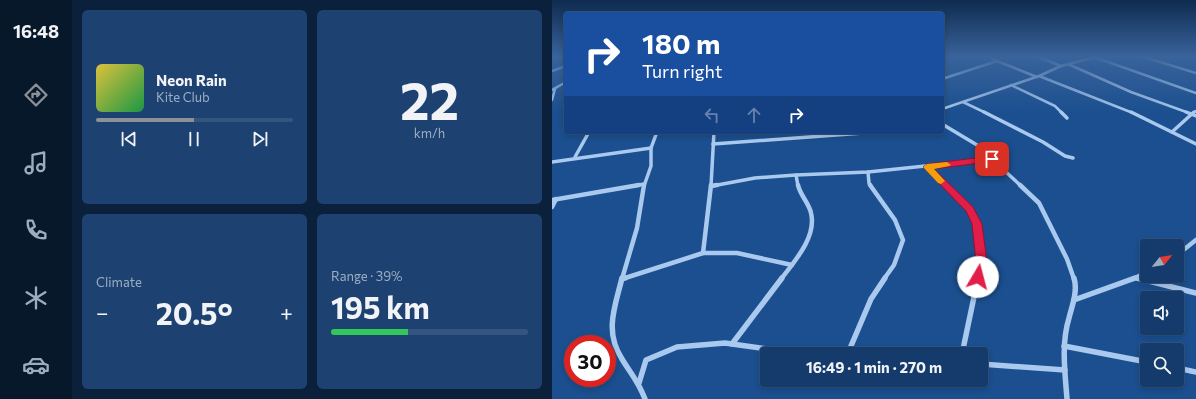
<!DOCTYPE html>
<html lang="en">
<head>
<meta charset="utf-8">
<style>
  :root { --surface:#143b6b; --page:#1d4271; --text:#f1f3f6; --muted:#9dadc1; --line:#33557e; --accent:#8c9099 }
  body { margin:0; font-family:Commissioner,sans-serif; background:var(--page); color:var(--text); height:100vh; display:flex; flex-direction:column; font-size:15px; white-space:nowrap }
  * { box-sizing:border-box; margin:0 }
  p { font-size:13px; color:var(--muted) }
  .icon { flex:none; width:22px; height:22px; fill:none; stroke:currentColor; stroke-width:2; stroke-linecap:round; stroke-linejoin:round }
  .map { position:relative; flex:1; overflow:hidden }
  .side { display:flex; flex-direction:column; gap:10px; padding:10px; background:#0b203b; width:480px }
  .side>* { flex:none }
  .banner { position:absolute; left:12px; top:12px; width:380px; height:122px; border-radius:4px; box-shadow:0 2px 6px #0003,0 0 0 1px var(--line); background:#1a4fa0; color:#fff; overflow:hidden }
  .needle { width:26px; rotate:60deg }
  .buttons { position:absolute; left:588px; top:239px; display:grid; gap:8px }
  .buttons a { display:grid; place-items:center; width:44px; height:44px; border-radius:4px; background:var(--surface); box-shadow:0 2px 6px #0003,0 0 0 1px var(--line); font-size:20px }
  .speed { position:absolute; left:12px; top:335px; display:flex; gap:8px; font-size:20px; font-weight:700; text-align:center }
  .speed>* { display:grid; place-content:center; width:52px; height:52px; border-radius:50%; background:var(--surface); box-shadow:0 2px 6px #0003,0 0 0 1px var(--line); line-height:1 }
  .speed .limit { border:6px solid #d22; background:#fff; color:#111 }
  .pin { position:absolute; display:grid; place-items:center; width:34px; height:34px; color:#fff; margin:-17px; border-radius:8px; box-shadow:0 2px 6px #0006 }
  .me { position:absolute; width:44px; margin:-22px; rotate:8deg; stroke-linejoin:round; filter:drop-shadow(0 0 3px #0008) }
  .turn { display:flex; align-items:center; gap:14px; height:84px; padding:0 12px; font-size:18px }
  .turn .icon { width:52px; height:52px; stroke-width:2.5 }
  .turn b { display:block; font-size:28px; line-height:34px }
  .lanes { display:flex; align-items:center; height:38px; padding:0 12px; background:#0003; justify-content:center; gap:20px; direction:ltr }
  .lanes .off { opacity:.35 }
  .big { font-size:30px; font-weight:700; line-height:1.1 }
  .side .card { flex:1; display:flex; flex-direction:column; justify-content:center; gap:6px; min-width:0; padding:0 14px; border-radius:6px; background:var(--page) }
  .side .dial { align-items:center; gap:0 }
  .dial b { font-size:52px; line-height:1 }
  .song { display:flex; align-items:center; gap:12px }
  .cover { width:48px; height:48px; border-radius:6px; background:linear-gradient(135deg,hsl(50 70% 55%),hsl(140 70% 35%)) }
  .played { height:4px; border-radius:2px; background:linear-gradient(90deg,var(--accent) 50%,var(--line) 50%) }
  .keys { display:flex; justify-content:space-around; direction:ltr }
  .heat { display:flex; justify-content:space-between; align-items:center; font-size:22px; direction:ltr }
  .charge { height:6px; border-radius:3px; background:linear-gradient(90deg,#34c759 39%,var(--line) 0) }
  .side .tiles { flex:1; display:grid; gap:10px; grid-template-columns:repeat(2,1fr) }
  .trip { position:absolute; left:208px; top:347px; width:228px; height:40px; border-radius:4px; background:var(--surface); box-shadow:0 2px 6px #0003,0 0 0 1px var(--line); font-weight:700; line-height:40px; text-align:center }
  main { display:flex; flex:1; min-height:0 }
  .tab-bar { display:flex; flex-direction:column; width:72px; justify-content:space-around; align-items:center; background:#08182b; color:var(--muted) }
  .tab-bar .icon { width:28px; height:28px }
  .tab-bar .current { color:var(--accent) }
  .tab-bar b { font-size:18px; color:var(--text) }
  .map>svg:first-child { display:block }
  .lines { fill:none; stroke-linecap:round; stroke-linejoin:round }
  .minor-far3 { stroke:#a9c9ee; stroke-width:2.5 }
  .minor-far2 { stroke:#a9c9ee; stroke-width:3.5 }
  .minor-far1 { stroke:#a9c9ee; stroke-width:4.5 }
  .minor { stroke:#a9c9ee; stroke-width:5.5 }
  .route { fill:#e11d48; stroke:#92132f }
  .slow { fill:#f59e0b }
</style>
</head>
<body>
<main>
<nav class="tab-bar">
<b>16:48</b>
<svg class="icon current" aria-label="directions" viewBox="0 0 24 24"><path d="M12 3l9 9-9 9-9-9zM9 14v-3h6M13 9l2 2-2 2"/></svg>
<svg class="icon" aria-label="music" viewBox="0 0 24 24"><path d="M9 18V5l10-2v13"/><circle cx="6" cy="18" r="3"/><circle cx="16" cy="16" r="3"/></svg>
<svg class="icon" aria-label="phone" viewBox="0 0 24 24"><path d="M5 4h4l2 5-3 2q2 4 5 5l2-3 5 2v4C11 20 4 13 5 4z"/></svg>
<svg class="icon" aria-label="climate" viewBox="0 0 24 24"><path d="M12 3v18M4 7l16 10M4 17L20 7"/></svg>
<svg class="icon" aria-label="car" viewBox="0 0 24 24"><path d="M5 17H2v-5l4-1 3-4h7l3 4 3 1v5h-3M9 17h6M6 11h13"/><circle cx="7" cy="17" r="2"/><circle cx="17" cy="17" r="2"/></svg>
</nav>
<section class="side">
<div class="tiles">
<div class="card">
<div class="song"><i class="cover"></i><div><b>Neon Rain</b><p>Kite Club</p></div></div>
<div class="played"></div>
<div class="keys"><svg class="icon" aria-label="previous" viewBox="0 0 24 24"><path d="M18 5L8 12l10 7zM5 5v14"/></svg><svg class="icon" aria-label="pause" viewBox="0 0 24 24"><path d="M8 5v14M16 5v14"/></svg><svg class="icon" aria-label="next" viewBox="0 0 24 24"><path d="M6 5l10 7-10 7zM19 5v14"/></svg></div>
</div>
<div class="card dial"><b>22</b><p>km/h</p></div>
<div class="card"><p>Climate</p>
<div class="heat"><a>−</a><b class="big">20.5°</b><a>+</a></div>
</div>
<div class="card"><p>Range · 39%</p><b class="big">195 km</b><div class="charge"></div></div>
</div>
</section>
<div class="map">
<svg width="644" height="399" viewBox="0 0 644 399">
  <rect width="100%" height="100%" fill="#1b4f8f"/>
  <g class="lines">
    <!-- minor-far3 -->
    <g class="minor-far3">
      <path d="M487 57 509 66"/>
      <path d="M542 57 644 93"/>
      <path d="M592 57 644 73"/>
      <path d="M445 61 485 77"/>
      <path d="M516 64 579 92 637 113"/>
      <path d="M0 71 14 66"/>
      <path d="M487 76 581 113"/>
      <path d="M390 79 445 61 438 57"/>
      <path d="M459 85 503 106 510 113"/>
      <path d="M0 90 14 82"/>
      <path d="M0 100 3 89"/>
      <path d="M411 102 434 113"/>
      <path d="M390 109 487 76 509 66 544 57"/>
      <path d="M641 113 644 111"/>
    </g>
    <!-- minor-far2 -->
    <g class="minor-far2">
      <path d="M432 112 491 142 513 156 521 158"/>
      <path d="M509 112 515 118"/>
      <path d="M579 112 644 144"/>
      <path d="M634 112 644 116"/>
      <path d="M390 124 425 145 469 186"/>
      <path d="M620 132 642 112"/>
      <path d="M161 144 325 132"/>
      <path d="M23 157 37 132"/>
      <path d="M0 162 99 148"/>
      <path d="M375 167 394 186"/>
      <path d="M316 172 317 183 319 186"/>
      <path d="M82 186 92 184"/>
      <path d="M92 186 99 166V148L105 132"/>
      <path d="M159 186 162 132"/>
      <path d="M160 186 203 178 244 175"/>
      <path d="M246 186 244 175 316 172 440 159"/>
    </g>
    <!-- minor-far1 -->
    <g class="minor-far1">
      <path d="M318 185 343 220 351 240 342 265 332 279"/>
      <path d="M393 185C401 193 411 200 417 209 431 228 430 258 425 279"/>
      <path d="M468 185 487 203 515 259 522 279"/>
      <path d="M159 186 165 185"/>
      <path d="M0 200 87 185"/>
      <path d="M0 207 4 199"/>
      <path d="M151 253 159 185"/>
      <path d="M625 255 644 240"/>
      <path d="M584 278 589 279"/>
      <path d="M70 279 151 253H185L240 265"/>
      <path d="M70 279 85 228 92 185"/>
      <path d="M229 279C242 262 265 237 259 213 257 203 248 195 246 185"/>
      <path d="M581 279 595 272"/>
    </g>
    <!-- minor -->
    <g class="minor">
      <path d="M70 278C63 307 52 331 70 359 79 374 86 381 93 399"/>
      <path d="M585 278 644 293"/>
      <path d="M70 279 73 278"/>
      <path d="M522 300 583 278"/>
      <path d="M180 344 230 351 306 354"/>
      <path d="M512 346 595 362"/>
      <path d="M296 353 319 299 333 278"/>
      <path d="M410 354 426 278"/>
      <path d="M429 364 513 370"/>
      <path d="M625 368 644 372"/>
      <path d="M87 383 94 360 125 347 173 343 180 344 230 278"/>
      <path d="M515 399C513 372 509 344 517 318 520 306 526 291 522 278"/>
    </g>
  </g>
  <!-- sky -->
  <linearGradient id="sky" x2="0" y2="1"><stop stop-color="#0f2b4f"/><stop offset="0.5" stop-color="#39639b"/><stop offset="1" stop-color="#39639b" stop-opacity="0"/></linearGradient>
  <rect width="644" height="113" fill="url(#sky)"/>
  <!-- route -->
  <path class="route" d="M440 156 443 157V161L382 169 421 207 430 224 435 262 430 281 426 282 422 281 421 277 424 262 420 224 414 211 371 167 375 164Z"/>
  <!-- slow -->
  <path class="slow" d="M395 162 399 165 397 166 382 169 393 181 389 184 386 183 371 167 375 164Z"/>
</svg>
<div class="buttons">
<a><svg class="needle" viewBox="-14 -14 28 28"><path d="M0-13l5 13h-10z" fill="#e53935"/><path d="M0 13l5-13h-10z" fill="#9dadc1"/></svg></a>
<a><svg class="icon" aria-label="sound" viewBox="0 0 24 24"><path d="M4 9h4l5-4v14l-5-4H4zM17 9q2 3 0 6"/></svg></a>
<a><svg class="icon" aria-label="search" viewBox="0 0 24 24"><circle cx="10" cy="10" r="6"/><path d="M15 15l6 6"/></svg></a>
</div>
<div class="speed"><div class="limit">30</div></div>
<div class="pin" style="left:440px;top:159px;background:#d93025"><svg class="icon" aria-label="arrive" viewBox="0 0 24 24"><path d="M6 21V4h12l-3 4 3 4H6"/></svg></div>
<svg class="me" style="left:426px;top:277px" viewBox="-20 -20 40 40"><circle r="19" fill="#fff"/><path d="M0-13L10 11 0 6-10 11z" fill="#e11d48"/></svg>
<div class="trip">16:49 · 1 min · 270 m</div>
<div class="banner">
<div class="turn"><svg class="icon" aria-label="right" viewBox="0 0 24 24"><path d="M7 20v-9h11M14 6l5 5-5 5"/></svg><div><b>180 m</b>Turn right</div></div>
<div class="lanes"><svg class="icon off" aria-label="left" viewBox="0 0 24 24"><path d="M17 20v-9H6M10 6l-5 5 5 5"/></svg><svg class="icon off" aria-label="ahead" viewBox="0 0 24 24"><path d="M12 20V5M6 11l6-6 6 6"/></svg><svg class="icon" aria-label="right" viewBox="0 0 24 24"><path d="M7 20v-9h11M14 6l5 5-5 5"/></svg></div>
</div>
</div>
</main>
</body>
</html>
